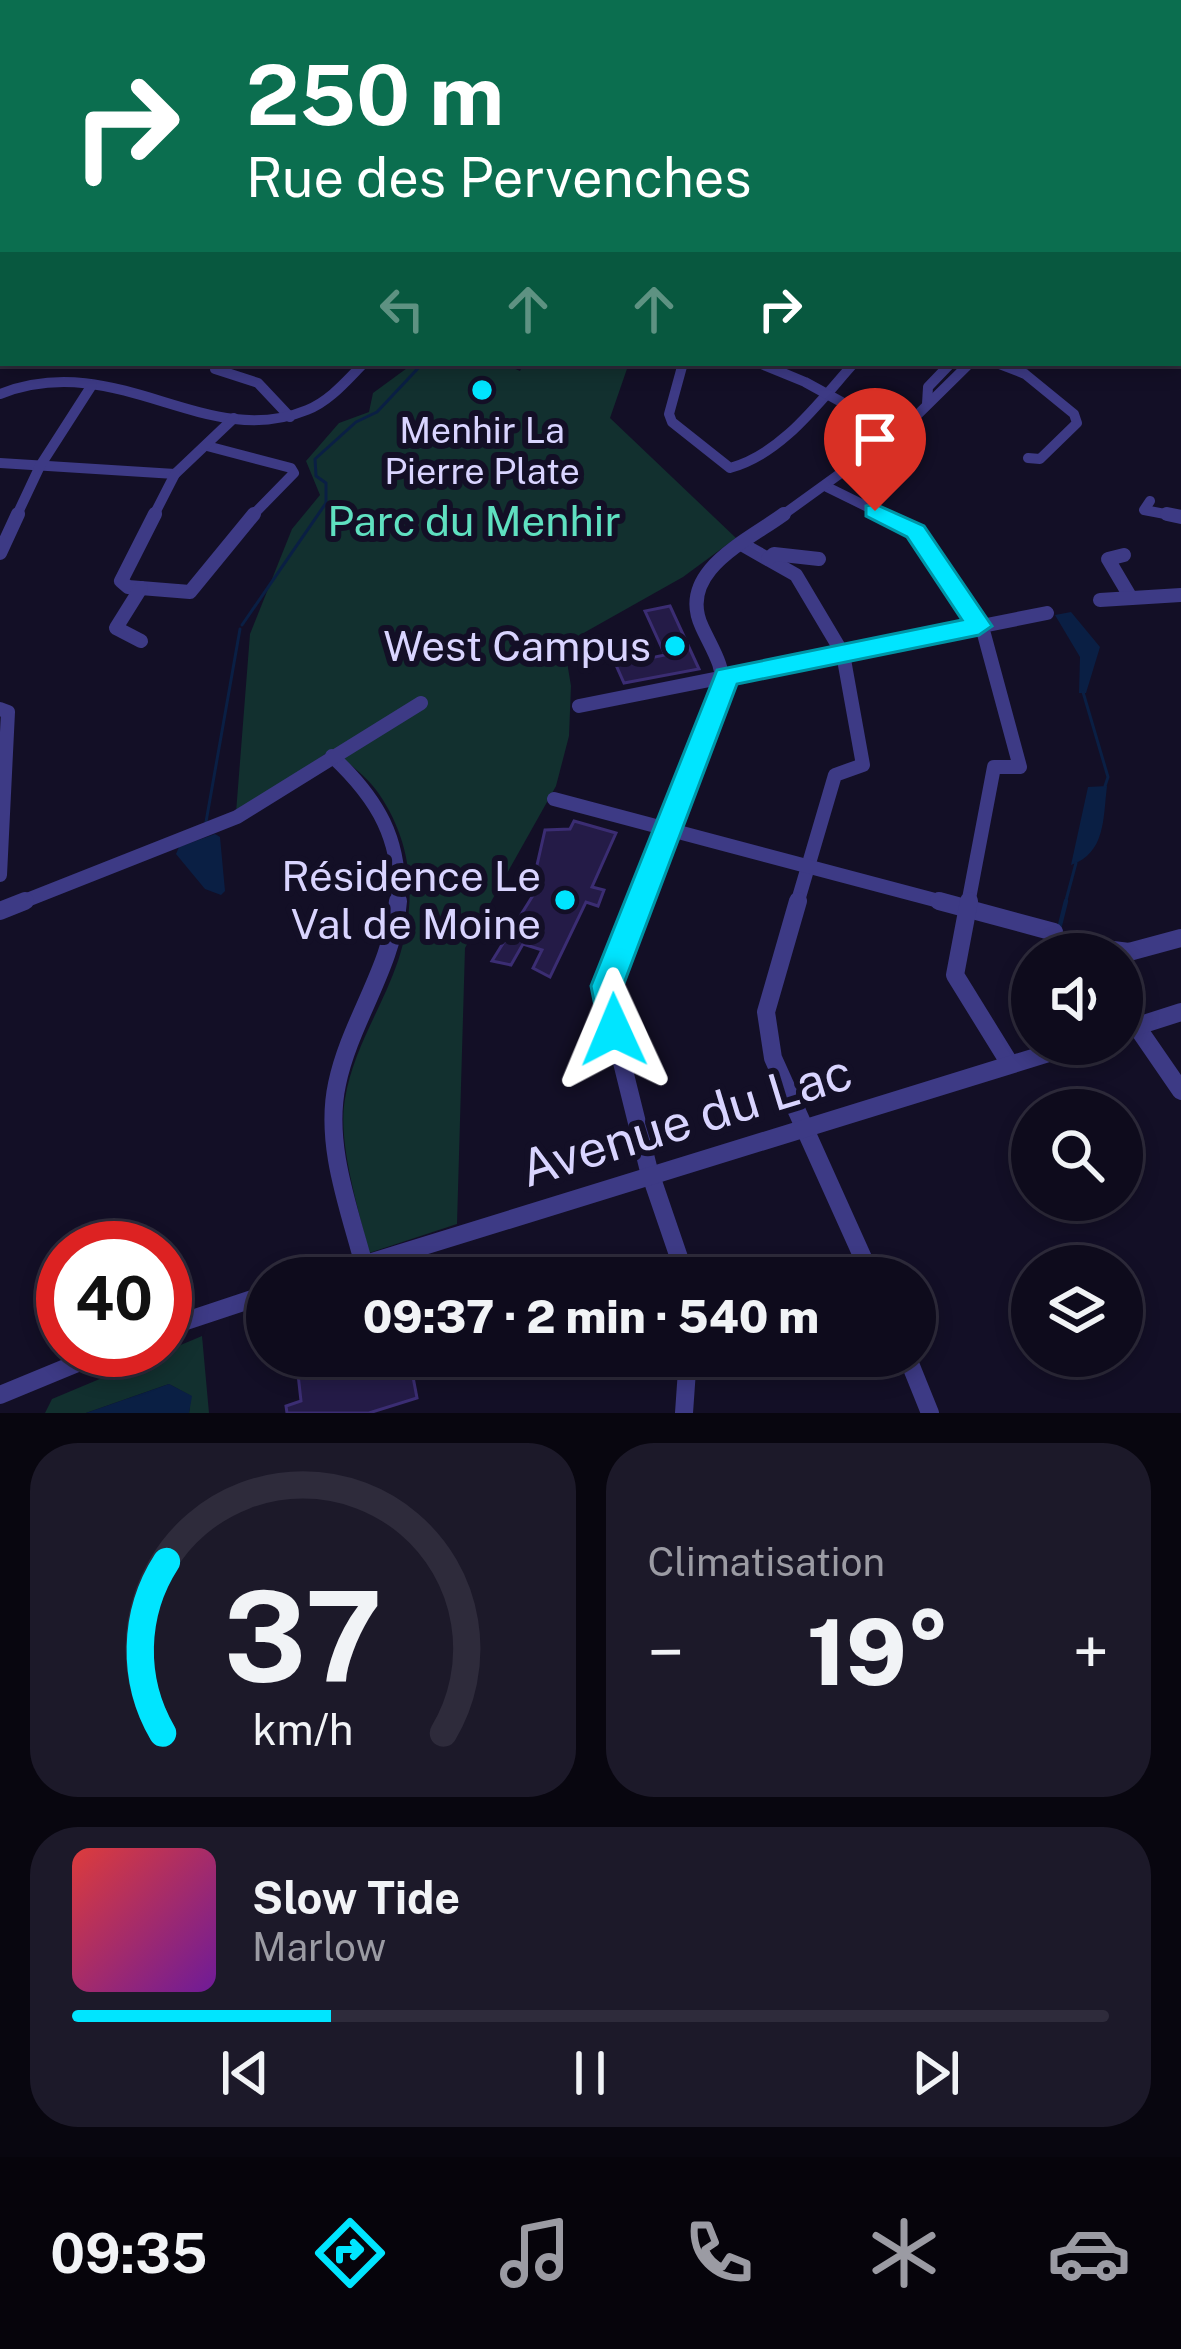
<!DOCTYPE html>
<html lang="fr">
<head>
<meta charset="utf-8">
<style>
  :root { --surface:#0e0b1c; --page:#1c1929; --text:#f1f3f6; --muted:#9b9ba3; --line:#2e2b3b; --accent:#00e5ff }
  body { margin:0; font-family:"Public Sans",sans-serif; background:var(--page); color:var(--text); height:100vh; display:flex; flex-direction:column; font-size:45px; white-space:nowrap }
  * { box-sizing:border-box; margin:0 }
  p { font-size:39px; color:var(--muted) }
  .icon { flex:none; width:66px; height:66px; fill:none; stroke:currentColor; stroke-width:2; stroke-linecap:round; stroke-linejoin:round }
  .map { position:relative; height:1413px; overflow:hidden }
  .side { display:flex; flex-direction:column; gap:30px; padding:30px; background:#08060f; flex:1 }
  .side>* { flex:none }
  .banner { position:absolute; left:0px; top:0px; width:1182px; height:366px; box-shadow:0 6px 18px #0003,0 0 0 3px var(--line); background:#0b6e4f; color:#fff; overflow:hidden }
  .buttons { position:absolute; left:1011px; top:933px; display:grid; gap:24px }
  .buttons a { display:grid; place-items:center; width:132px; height:132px; border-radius:50%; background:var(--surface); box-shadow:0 6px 18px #0003,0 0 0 3px var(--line); font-size:60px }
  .speed { position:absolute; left:36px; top:1221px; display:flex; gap:24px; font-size:60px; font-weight:700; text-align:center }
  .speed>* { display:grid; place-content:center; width:156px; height:156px; border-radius:50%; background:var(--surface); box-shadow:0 6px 18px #0003,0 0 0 3px var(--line); line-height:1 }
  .speed .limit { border:18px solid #d22; background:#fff; color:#111 }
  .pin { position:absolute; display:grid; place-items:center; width:102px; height:102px; color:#fff; margin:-123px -51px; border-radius:50% 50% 50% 0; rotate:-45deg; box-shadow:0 0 12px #0007 }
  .pin .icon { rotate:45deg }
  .me { position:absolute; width:132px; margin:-66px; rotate:359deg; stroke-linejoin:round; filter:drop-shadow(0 0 9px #0008) }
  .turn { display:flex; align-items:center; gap:42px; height:252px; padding:0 48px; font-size:54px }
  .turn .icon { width:156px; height:156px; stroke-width:2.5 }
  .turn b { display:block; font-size:84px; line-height:102px }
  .lanes { display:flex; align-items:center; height:114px; padding:0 48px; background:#0003; justify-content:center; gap:60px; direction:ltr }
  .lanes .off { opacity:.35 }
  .big { font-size:90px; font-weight:800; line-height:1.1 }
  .side .tile { flex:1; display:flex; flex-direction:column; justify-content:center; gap:18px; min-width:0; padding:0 42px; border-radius:48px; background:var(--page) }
  .side .dial { align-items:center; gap:0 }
  .dial svg { height:312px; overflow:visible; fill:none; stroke:var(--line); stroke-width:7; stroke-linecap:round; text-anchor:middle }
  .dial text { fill:var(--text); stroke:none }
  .song { display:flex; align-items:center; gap:36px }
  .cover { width:144px; height:144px; border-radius:18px; background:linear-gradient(135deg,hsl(0 70% 55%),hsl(280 70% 35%)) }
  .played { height:12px; border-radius:6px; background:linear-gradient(90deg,var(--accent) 25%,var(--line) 25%) }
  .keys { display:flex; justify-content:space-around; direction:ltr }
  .heat { display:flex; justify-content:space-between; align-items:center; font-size:66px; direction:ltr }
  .side .tiles { flex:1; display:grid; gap:30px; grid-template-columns:1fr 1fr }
  .tile:last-child { grid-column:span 2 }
  .trip { position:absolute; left:246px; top:1257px; width:690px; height:120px; border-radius:60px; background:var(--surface); box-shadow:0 6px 18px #0003,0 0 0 3px var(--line); font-weight:800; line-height:120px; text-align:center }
  .menu { display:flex; height:192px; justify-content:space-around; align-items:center; background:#06040b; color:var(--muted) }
  .menu .icon { width:84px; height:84px }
  .menu .selected { color:var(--accent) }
  .menu b { font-size:54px; color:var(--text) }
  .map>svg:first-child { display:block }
  .green { fill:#12302f }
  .water { fill:#0a1f44 }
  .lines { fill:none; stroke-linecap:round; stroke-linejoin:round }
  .stream-far1 { stroke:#0a1f44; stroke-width:3 }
  .stream { stroke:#0a1f44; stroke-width:4.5 }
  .building { fill:#241b47; stroke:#3b2d73; stroke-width:3 }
  .minor-far3 { stroke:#3d3a85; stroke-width:8 }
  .minor-far2 { stroke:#3d3a85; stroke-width:10 }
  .minor-far1 { stroke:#3d3a85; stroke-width:14 }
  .minor { stroke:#3d3a85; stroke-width:18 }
  .route { fill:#00e5ff; stroke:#0095a6; stroke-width:3 }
  .poi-dot { fill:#00e5ff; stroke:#130f26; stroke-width:4.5 }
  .labels { text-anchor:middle; stroke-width:12; stroke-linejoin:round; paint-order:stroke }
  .far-poi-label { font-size:36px; fill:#d9d4ff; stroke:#130f26 }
  .park-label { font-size:42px; fill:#5fe0c0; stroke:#130f26 }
  .poi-label { font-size:42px; fill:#d9d4ff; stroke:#130f26; text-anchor:end }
  .near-street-label { font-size:51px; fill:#d9d4ff; stroke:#130f26 }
</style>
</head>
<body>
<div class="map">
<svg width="1181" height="1413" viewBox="0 0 1181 1413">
  <rect width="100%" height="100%" fill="#130f26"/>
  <!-- green -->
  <g class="green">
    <path d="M414 363H502L520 371 524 363H629L610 418 736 538 683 577 564 644 571 686 569 736 556 786 465 948 457 1224 369 1253C359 1210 337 1142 345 1099 353 1049 382 1008 398 961 417 904 414 845 379 794 368 777 347 763 333 749L236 813 250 634 292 529 320 495 306 461 339 423 369 412 373 393Z"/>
    <path d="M202 1336 209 1413H189L191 1396 169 1384 86 1413H45L52 1399Z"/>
  </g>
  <!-- water -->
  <g class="water">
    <path d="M1071 612 1100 647 1086 693H1079L1080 657 1055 615Z"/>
    <path d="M1107 786C1103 818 1106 853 1071 865L1088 787Z"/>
    <path d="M215 834 220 837 225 891 221 895 205 889 176 854 179 847Z"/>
    <path d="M169 1384 192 1396 189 1413H86Z"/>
  </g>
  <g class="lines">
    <!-- stream-far1 -->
    <g class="stream-far1">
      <path d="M242 625 326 503V483L316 476 315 459 356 422 377 412 423 363"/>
      <path d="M1083 692 1108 777 1105 786"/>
      <path d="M206 822 240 629"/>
      <path d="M1065 904 1076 863"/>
    </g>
    <!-- stream -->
    <g class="stream">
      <path d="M1059 929 1066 901"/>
      <path d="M1053 954 1056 940"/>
    </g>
  </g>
  <!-- building -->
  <g class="building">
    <path d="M670 606 699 669 624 683 616 665 665 655 645 611Z"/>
    <path d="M574 821 616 833 592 887 604 890 598 906 586 902 550 977 533 968 542 950 523 944 511 965 492 961 537 889 532 887 545 830 570 829Z"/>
    <path d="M296 1356H409L417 1398 369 1413H287L286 1406 301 1401Z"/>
  </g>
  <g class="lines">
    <!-- minor-far3 -->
    <g class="minor-far3">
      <path d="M727 0H827"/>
      <path d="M13 3 21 0"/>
    </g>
    <!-- minor-far2 -->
    <g class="minor-far2">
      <path d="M215 363V369L258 383 290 417"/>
      <path d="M683 363 669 414 672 422 730 468C782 454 819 402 854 363"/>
      <path d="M759 363 805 382 898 433"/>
      <path d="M997 363 1025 374 1074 414 1077 423 1040 459 1028 458"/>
      <path d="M0 394C117 348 205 452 307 410 330 401 347 380 364 363"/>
      <path d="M927 404 928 387 951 363"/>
      <path d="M207 446 291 468 294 473 251 517"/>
      <path d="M0 463 175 474 234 418"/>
      <path d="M827 487 888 517"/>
      <path d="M1150 501 1144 510 1181 517"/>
      <path d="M16 517 40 466 92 385"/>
      <path d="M153 517 175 474"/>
      <path d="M780 517 906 426 970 363"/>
    </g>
    <!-- minor-far1 -->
    <g class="minor-far1">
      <path d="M155 514 121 581 128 587 190 592 254 514"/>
      <path d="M882 514 916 531 984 634 1020 767H994L968 904"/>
      <path d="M1167 514 1181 517"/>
      <path d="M743 545 796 575 843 654 863 765 835 775 797 904"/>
      <path d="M0 553 18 514"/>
      <path d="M1124 555 1108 559 1131 598"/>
      <path d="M768 559 774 554 819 559"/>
      <path d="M141 588 116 628 141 641"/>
      <path d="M1100 600 1181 595"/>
      <path d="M579 706 1047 613"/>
      <path d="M0 709 8 712 0 875"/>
      <path d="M332 756C378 799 402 840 398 904"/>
      <path d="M554 799 950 904"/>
      <path d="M17 904 237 817 421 703"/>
      <path d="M640 904 723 690C724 665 712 649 702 627 676 572 747 541 784 514"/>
    </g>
    <!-- minor -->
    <g class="minor">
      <path d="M641 901 605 994 648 1167 686 1278"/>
      <path d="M798 901 766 1012 773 1058 872 1278"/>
      <path d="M939 901 1054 932"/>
      <path d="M969 901 955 975 1010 1064"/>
      <path d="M0 911 25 901"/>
      <path d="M1097 948 1129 952 1181 938"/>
      <path d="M1137 1027 1181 1091"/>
      <path d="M1122 1031 1181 1012"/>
      <path d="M364 1265C349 1208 324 1144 337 1084 350 1021 393 967 398 901"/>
      <path d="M320 1278 1078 1044"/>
      <path d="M165 1328 267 1294"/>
      <path d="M907 1356 930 1413"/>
      <path d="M0 1395 109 1350"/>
      <path d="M684 1413 688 1356"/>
    </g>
  </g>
  <!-- route -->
  <path class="route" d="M875 504 924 526 992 626 979 635 737 684 623 986 631 1030 626 1041 614 1045 602 1041 591 986 717 670 962 620 907 537 866 516V506Z"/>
  <!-- markers -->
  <g class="poi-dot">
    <circle cx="482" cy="390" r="12"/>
    <circle cx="675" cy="646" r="12"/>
    <circle cx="565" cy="900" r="12"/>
  </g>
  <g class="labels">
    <!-- far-poi labels -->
    <g class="far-poi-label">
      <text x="482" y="443">Menhir La<tspan x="482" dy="41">Pierre Plate</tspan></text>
    </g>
    <!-- park labels -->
    <g class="park-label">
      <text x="474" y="536">Parc du Menhir</text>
    </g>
    <!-- poi labels -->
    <g class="poi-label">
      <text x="651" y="661">West Campus</text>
      <text x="541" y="891">Résidence Le<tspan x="541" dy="48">Val de Moine</tspan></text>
    </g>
    <!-- near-street labels -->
    <g class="near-street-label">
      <text transform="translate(686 1120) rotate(-17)" y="18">Avenue du Lac</text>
    </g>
  </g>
</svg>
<div class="buttons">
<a><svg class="icon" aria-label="sound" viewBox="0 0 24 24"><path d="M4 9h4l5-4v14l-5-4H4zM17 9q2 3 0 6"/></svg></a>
<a><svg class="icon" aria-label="search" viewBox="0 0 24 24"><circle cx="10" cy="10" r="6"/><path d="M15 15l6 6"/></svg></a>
<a><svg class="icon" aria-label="layers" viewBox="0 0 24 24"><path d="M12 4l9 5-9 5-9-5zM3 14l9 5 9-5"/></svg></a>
</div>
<div class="speed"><div class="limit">40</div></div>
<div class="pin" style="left:875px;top:511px;background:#d93025"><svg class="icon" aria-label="arrive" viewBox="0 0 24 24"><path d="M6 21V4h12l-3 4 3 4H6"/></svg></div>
<svg class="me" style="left:614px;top:1030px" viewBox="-20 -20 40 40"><path d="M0-17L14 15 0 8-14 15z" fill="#00e5ff" stroke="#fff" stroke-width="4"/></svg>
<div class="trip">09:37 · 2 min · 540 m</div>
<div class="banner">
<div class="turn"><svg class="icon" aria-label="right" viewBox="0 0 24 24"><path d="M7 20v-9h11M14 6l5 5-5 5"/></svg><div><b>250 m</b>Rue des Pervenches</div></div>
<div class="lanes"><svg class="icon off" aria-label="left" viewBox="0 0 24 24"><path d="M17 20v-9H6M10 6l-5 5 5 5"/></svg><svg class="icon off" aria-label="ahead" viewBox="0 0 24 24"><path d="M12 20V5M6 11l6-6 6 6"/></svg><svg class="icon off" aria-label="ahead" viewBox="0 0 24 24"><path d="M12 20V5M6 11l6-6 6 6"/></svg><svg class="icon" aria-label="right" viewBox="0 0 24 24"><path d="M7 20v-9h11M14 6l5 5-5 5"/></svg></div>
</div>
</div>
<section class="side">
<div class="tiles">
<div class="tile dial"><svg viewBox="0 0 100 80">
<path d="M14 69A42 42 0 1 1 86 69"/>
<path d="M14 69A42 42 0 0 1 15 25" stroke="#00e5ff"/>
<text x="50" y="56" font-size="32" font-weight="700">37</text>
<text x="50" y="72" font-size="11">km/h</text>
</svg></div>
<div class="tile"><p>Climatisation</p>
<div class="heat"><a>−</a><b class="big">19°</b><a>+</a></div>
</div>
<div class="tile">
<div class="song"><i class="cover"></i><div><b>Slow Tide</b><p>Marlow</p></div></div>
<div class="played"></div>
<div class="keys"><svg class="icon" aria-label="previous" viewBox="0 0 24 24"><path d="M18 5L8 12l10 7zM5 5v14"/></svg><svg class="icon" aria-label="pause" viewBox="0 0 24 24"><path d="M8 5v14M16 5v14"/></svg><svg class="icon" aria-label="next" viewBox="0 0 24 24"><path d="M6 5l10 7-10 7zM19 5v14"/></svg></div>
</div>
</div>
</section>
<nav class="menu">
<b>09:35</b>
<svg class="icon selected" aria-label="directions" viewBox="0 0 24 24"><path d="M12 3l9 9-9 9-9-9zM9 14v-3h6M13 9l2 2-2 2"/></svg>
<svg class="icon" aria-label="music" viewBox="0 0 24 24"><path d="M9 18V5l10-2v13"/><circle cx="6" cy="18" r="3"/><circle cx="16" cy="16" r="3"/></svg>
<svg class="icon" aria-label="phone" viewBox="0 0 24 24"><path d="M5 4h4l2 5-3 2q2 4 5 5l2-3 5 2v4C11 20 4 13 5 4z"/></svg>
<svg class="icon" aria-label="climate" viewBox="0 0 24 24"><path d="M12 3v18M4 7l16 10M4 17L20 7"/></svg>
<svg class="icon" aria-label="car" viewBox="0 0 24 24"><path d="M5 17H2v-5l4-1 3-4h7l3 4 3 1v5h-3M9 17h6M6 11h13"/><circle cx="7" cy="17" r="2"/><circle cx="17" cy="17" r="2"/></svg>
</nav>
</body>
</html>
